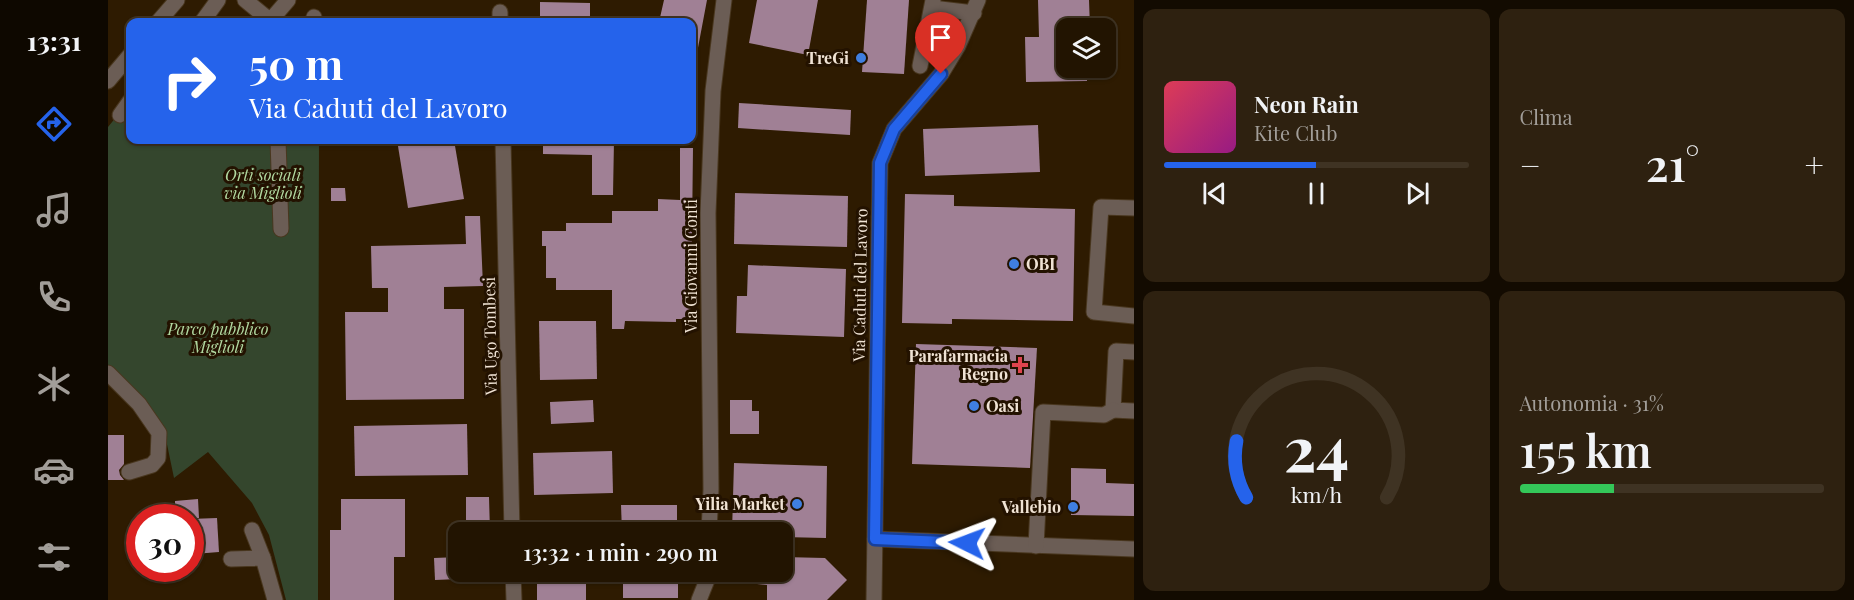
<!DOCTYPE html>
<html lang="it">
<head>
<meta charset="utf-8">
<style>
  :root { --surface:#221401; --page:#2e2110; --text:#f1f3f6; --muted:#a29e99; --line:#3f3323; --accent:#2563eb }
  body { margin:0; font-family:"Playfair Display",serif; background:var(--page); color:var(--text); height:100vh; display:flex; flex-direction:column; font-size:22px; white-space:nowrap }
  * { box-sizing:border-box; margin:0 }
  p { font-size:20px; color:var(--muted) }
  .icon { flex:none; width:33px; height:33px; fill:none; stroke:currentColor; stroke-width:2; stroke-linecap:round; stroke-linejoin:round }
  .map { position:relative; flex:1; overflow:hidden }
  .drawer { display:flex; flex-direction:column; gap:9px; padding:9px; background:#130b01; width:720px }
  .drawer>* { flex:none }
  .guide { position:absolute; left:18px; top:18px; width:570px; height:126px; border-radius:12px; box-shadow:0 2px 4px #0004,0 0 0 2px var(--line); background:#2563eb; color:#fff; overflow:hidden }
  .tools { position:absolute; left:948px; top:18px; display:grid; gap:12px }
  .tools a { display:grid; place-items:center; width:60px; height:60px; border-radius:12px; background:var(--surface); box-shadow:0 2px 4px #0004,0 0 0 2px var(--line); font-size:30px }
  .speed { position:absolute; left:18px; top:504px; display:flex; gap:12px; font-size:30px; font-weight:700; text-align:center }
  .speed>* { display:grid; place-content:center; width:78px; height:78px; border-radius:50%; background:var(--surface); box-shadow:0 2px 4px #0004,0 0 0 2px var(--line); line-height:1 }
  .speed .limit { border:9px solid #d22; background:#fff; color:#111 }
  .pin { position:absolute; display:grid; place-items:center; width:51px; height:51px; color:#fff; margin:-62px -26px; border-radius:50% 50% 50% 0; rotate:-45deg; box-shadow:0 0 6px #0007 }
  .pin .icon { rotate:45deg }
  .me { position:absolute; width:66px; margin:-33px; rotate:273deg; stroke-linejoin:round; filter:drop-shadow(0 0 4px #0008) }
  .turn { display:flex; align-items:center; gap:21px; height:126px; padding:0 24px; font-size:27px }
  .turn .icon { width:78px; height:78px; stroke-width:2.5 }
  .turn b { display:block; font-size:42px; line-height:51px }
  .big { font-size:45px; font-weight:600; line-height:1.1 }
  .drawer .widget { flex:1; display:flex; flex-direction:column; justify-content:center; gap:9px; min-width:0; padding:0 21px; border-radius:12px; background:var(--page) }
  .drawer .dial { align-items:center; gap:0 }
  .dial svg { height:156px; overflow:visible; fill:none; stroke:var(--line); stroke-width:7; stroke-linecap:round; text-anchor:middle }
  .dial text { fill:var(--text); stroke:none }
  .song { display:flex; align-items:center; gap:18px }
  .cover { width:72px; height:72px; border-radius:9px; background:linear-gradient(135deg,hsl(350 70% 55%),hsl(310 70% 35%)) }
  .played { height:6px; border-radius:3px; background:linear-gradient(90deg,var(--accent) 50%,var(--line) 50%) }
  .keys { display:flex; justify-content:space-around; direction:ltr }
  .heat { display:flex; justify-content:space-between; align-items:center; font-size:33px; direction:ltr }
  .charge { height:9px; border-radius:4px; background:linear-gradient(90deg,#34c759 31%,var(--line) 0) }
  .drawer .tiles { flex:1; display:grid; gap:9px; grid-template-columns:repeat(2,1fr) }
  .trip { position:absolute; left:340px; top:522px; width:345px; height:60px; border-radius:12px; background:var(--surface); box-shadow:0 2px 4px #0004,0 0 0 2px var(--line); font-weight:600; line-height:60px; text-align:center }
  main { display:flex; flex:1; min-height:0 }
  .menu { display:flex; flex-direction:column; width:108px; justify-content:space-around; align-items:center; background:#0e0800; color:var(--muted) }
  .menu .icon { width:42px; height:42px }
  .menu .selected { color:var(--accent) }
  .menu b { font-size:27px; color:var(--text) }
  .map>svg:first-child { display:block }
  .green { fill:#34462d }
  .building { fill:#a08095 }
  .lines { fill:none; stroke-linecap:round; stroke-linejoin:round }
  .minor-casing { stroke:#49371f; stroke-width:17 }
  .minor { stroke:#6b5d55; stroke-width:15 }
  .route-casing { stroke:#184099; stroke-width:15 }
  .route { stroke:#2563eb; stroke-width:10 }
  .shop-dot { fill:#3f7fe0; stroke:#231200; stroke-width:2 }
  .health-dot { fill:#e0444e; stroke:#231200; stroke-width:2 }
  .labels { text-anchor:middle; stroke-width:6; stroke-linejoin:round; paint-order:stroke }
  .poi-label { font-size:16px; font-weight:bold; fill:#f0e3d4; stroke:#231200; text-anchor:end }
  .park-label { font-size:16px; font-style:italic; fill:#b1d9a0; stroke:#231200 }
  .street-label { font-size:16px; fill:#f0e3d4; stroke:#231200 }
</style>
</head>
<body>
<main>
<nav class="menu">
<b>13:31</b>
<svg class="icon selected" aria-label="directions" viewBox="0 0 24 24"><path d="M12 3l9 9-9 9-9-9zM9 14v-3h6M13 9l2 2-2 2"/></svg>
<svg class="icon" aria-label="music" viewBox="0 0 24 24"><path d="M9 18V5l10-2v13"/><circle cx="6" cy="18" r="3"/><circle cx="16" cy="16" r="3"/></svg>
<svg class="icon" aria-label="phone" viewBox="0 0 24 24"><path d="M5 4h4l2 5-3 2q2 4 5 5l2-3 5 2v4C11 20 4 13 5 4z"/></svg>
<svg class="icon" aria-label="climate" viewBox="0 0 24 24"><path d="M12 3v18M4 7l16 10M4 17L20 7"/></svg>
<svg class="icon" aria-label="car" viewBox="0 0 24 24"><path d="M5 17H2v-5l4-1 3-4h7l3 4 3 1v5h-3M9 17h6M6 11h13"/><circle cx="7" cy="17" r="2"/><circle cx="17" cy="17" r="2"/></svg>
<svg class="icon" aria-label="filters" viewBox="0 0 24 24"><path d="M4 7h16M4 17h16"/><circle cx="9" cy="7" r="2"/><circle cx="15" cy="17" r="2"/></svg>
</nav>
<div class="map">
<svg width="1026" height="600" viewBox="0 0 1026 600">
  <rect width="100%" height="100%" fill="#2e1b01"/>
  <!-- green -->
  <path class="green" d="M22 100V140H211L210 600H178L161 535 144 503 100 452 66 478 55 425 0 370V127Z"/>
  <!-- building -->
  <g class="building">
    <path d="M556 0H599L589 53 584 52V22H551Z"/>
    <path d="M649 0H710L700 55 641 43Z"/>
    <path d="M759 0H801L796 74 754 72Z"/>
    <path d="M930 0H981L982 28H958V68H979V81L918 82 917 37H931Z"/>
    <path d="M432 2 482 3V22H432Z"/>
    <path d="M631 103 743 110 742 135 630 128Z"/>
    <path d="M930 125 932 172 817 176 815 129Z"/>
    <path d="M289 140H346L356 199 300 208Z"/>
    <path d="M435 140H506L505 195H484V155L435 154Z"/>
    <path d="M572 148H585L583 319H568V322L517 321 516 329H504V290H448V278H438V246H434V231H458V223H504V211H550V199L572 200Z"/>
    <path d="M223 188H237L238 201H223Z"/>
    <path d="M627 193 740 196 739 247 626 244Z"/>
    <path d="M797 194 846 195V206L967 209 965 321 844 319V324L794 323Z"/>
    <path d="M357 216H372L375 286 336 287V309H356V399L238 400 237 312H280V288H264L263 246 358 244Z"/>
    <path d="M640 265 738 269 736 337 628 333 629 296H639Z"/>
    <path d="M431 321H488L489 379 432 380Z"/>
    <path d="M808 344 929 348 922 468 804 464Z"/>
    <path d="M485 400 486 422 443 424 442 402Z"/>
    <path d="M622 400H644V411H651V434H622Z"/>
    <path d="M359 424 360 475 247 476 246 426Z"/>
    <path d="M0 435H16V464L11 470 12 475 16 480H0Z"/>
    <path d="M504 451 505 493 426 495 425 453Z"/>
    <path d="M626 463 719 466 718 538 675 537V532H624Z"/>
    <path d="M963 468 998 469V483L1026 484V516L963 515Z"/>
    <path d="M358 497H381L382 532H353V522H358Z"/>
    <path d="M90 499 91 518H47L46 505 67 504V501Z"/>
    <path d="M233 499H297V557H286V600H222V530H233Z"/>
    <path d="M513 505H569V532H514Z"/>
    <path d="M109 518 111 552 86 554 82 519Z"/>
    <path d="M351 557V579L327 580 326 558Z"/>
    <path d="M675 557 717 558 739 580 719 600H659V585L649 584V572H675Z"/>
    <rect x="429" y="572" width="49" height="28"/>
    <rect x="515" y="572" width="55" height="26"/>
  </g>
  <g class="lines">
    <defs>
      <g id="minor">
        <path d="M137 0 164 22"/>
        <path d="M824 8 866 13"/>
        <path d="M392 12V22"/>
        <path d="M162 21 180 0"/>
        <path d="M50 22 69 0"/>
        <path d="M94 22 110 0"/>
        <path d="M205 22 206 17"/>
        <path d="M812 66 825 0"/>
        <path d="M0 81 22 55"/>
        <path d="M12 115 22 101"/>
        <path d="M170 140 173 229"/>
        <path d="M395 140 404 532"/>
        <path d="M1026 208 993 207 986 312 1026 316"/>
        <path d="M1026 352 1008 351 1005 410 1026 411"/>
        <path d="M0 373 31 404 51 433 50 458 44 465 21 472"/>
        <path d="M144 530 155 558"/>
        <path d="M601 532 603 489 600 213 605 91 616 0"/>
        <path d="M767 539 1026 549"/>
        <path d="M928 546 935 412 996 415 1005 410"/>
        <path d="M123 559 155 558 167 600"/>
        <path d="M405 572 406 600"/>
        <path d="M591 600 599 580 600 572"/>
        <path d="M766 600 772 163 786 129 833 74 850 46 870 0"/>
      </g>
    </defs>
    <!-- minor casing -->
    <use href="#minor" class="minor-casing"/>
    <!-- minor -->
    <use href="#minor" class="minor"/>
  </g>
  <g class="lines">
    <defs>
      <path id="route" d="M833 74 786 129 772 163 767 539 859 543"/>
    </defs>
    <!-- route casing -->
    <use href="#route" class="route-casing"/>
    <!-- route -->
    <use href="#route" class="route"/>
  </g>
  <!-- markers -->
  <g class="shop-dot">
    <circle cx="753" cy="58" r="6"/>
    <circle cx="906" cy="264" r="6"/>
    <circle cx="866" cy="406" r="6"/>
    <circle cx="689" cy="504" r="6"/>
    <circle cx="965" cy="507" r="6"/>
  </g>
  <path class="health-dot" d="M909 356h6v6h6v6h-6v6h-6v-6h-6v-6h6z"/>
  <g class="labels">
    <!-- poi labels -->
    <g class="poi-label">
      <text x="741" y="64">TreGi</text>
      <text x="918" y="270" text-anchor="start">OBI</text>
      <text x="900" y="362">Parafarmacia<tspan x="900" dy="18">Regno</tspan></text>
      <text x="878" y="412" text-anchor="start">Oasi</text>
      <text x="677" y="510">Yilia Market</text>
      <text x="953" y="513">Vallebio</text>
    </g>
    <!-- park labels -->
    <g class="park-label">
      <text x="155" y="181">Orti sociali<tspan x="155" dy="18">via Miglioli</tspan></text>
      <text x="110" y="335">Parco pubblico<tspan x="110" dy="18">Miglioli</tspan></text>
    </g>
    <!-- street labels -->
    <g class="street-label">
      <text transform="translate(583 266) rotate(-90)" y="6">Via Giovanni Conti</text>
      <text transform="translate(752 285) rotate(-89)" y="6">Via Caduti del Lavoro</text>
      <text transform="translate(382 336) rotate(-91)" y="6">Via Ugo Tombesi</text>
    </g>
  </g>
</svg>
<div class="tools">
<a><svg class="icon" aria-label="layers" viewBox="0 0 24 24"><path d="M12 4l9 5-9 5-9-5zM3 14l9 5 9-5"/></svg></a>
</div>
<div class="speed"><div class="limit">30</div></div>
<div class="pin" style="left:833px;top:74px;background:#d93025"><svg class="icon" aria-label="arrive" viewBox="0 0 24 24"><path d="M6 21V4h12l-3 4 3 4H6"/></svg></div>
<svg class="me" style="left:859px;top:543px" viewBox="-20 -20 40 40"><path d="M0-17L14 15 0 8-14 15z" fill="#2563eb" stroke="#fff" stroke-width="4"/></svg>
<div class="trip">13:32 · 1 min · 290 m</div>
<div class="guide">
<div class="turn"><svg class="icon" aria-label="right" viewBox="0 0 24 24"><path d="M7 20v-9h11M14 6l5 5-5 5"/></svg><div><b>50 m</b>Via Caduti del Lavoro</div></div>
</div>
</div>
<section class="drawer">
<div class="tiles">
<div class="widget">
<div class="song"><i class="cover"></i><div><b>Neon Rain</b><p>Kite Club</p></div></div>
<div class="played"></div>
<div class="keys"><svg class="icon" aria-label="previous" viewBox="0 0 24 24"><path d="M18 5L8 12l10 7zM5 5v14"/></svg><svg class="icon" aria-label="pause" viewBox="0 0 24 24"><path d="M8 5v14M16 5v14"/></svg><svg class="icon" aria-label="next" viewBox="0 0 24 24"><path d="M6 5l10 7-10 7zM19 5v14"/></svg></div>
</div>
<div class="widget"><p>Clima</p>
<div class="heat"><a>−</a><b class="big">21°</b><a>+</a></div>
</div>
<div class="widget dial"><svg viewBox="0 0 100 80">
<path d="M14 69A42 42 0 1 1 86 69"/>
<path d="M14 69A42 42 0 0 1 9 40" stroke="#2563eb"/>
<text x="50" y="56" font-size="32" font-weight="700">24</text>
<text x="50" y="72" font-size="11">km/h</text>
</svg></div>
<div class="widget"><p>Autonomia · 31%</p><b class="big">155 km</b><div class="charge"></div></div>
</div>
</section>
</main>
</body>
</html>
